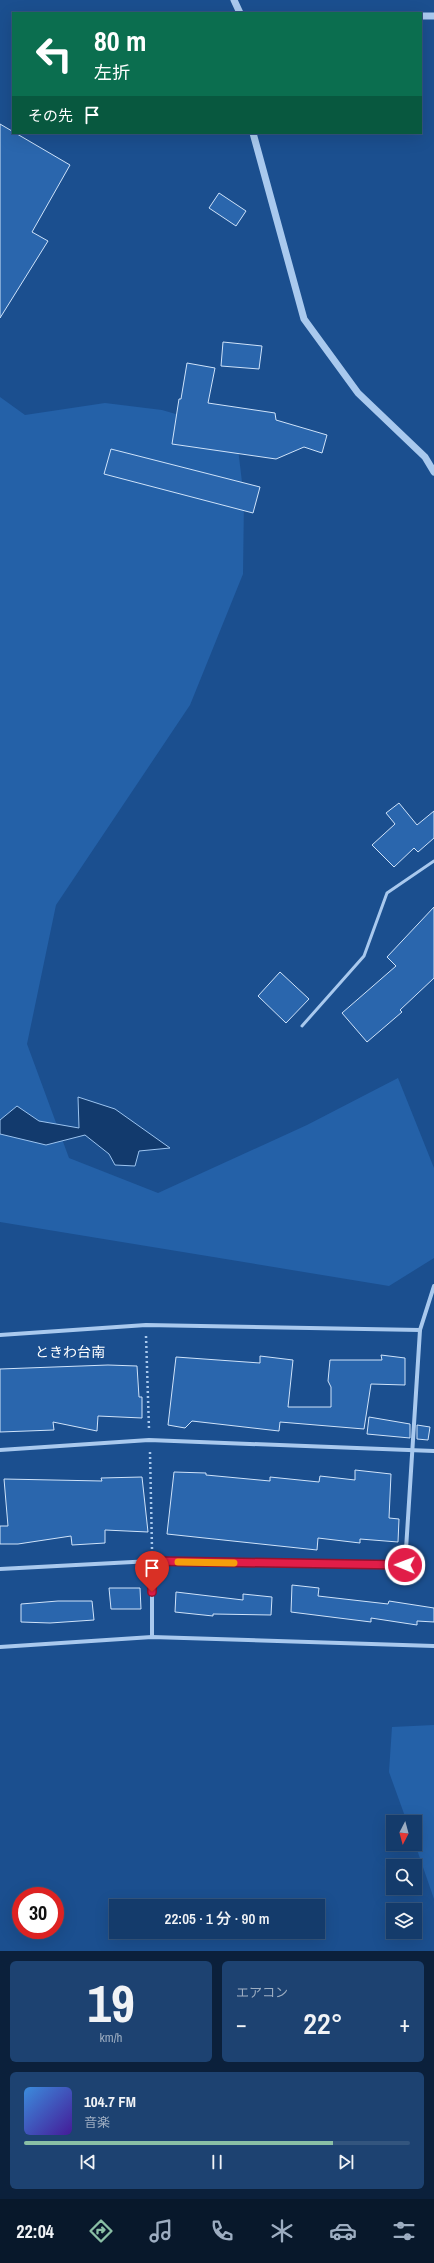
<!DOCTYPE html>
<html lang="ja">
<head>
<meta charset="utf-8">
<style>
  :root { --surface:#143b6b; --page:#1d4271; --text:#f1f3f6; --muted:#9dadc1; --line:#33557e; --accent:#8abfa5 }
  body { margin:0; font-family:"Archivo Narrow","Noto Sans JP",sans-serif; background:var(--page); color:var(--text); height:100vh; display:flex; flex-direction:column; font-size:15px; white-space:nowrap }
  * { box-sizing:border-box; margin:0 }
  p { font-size:13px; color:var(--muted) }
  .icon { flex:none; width:22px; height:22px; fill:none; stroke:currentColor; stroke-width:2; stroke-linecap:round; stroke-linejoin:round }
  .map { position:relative; height:1951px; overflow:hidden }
  .side { display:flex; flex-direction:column; gap:10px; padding:10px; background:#0b203b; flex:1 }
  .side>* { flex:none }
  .hud { position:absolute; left:12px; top:12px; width:410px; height:122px; border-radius:0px; box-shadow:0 4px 16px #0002,0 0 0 1px var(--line); background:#0b6e4f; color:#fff; overflow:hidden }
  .needle { width:26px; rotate:186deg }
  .controls { position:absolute; left:386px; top:1815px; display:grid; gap:8px }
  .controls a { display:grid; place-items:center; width:36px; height:36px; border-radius:0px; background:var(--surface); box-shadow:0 4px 16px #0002,0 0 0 1px var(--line); font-size:20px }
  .speed { position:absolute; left:12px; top:1887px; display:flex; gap:8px; font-size:20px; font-weight:700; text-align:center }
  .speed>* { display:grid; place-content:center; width:52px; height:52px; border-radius:50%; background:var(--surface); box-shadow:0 4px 16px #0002,0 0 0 1px var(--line); line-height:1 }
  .speed .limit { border:6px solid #d22; background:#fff; color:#111 }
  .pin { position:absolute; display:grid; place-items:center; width:34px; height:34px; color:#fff; margin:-41px -17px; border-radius:50% 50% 50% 0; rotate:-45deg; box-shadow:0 0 4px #0007 }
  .pin .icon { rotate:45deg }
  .me { position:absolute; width:44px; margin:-22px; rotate:271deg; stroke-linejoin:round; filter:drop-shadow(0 0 3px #0008) }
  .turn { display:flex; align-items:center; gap:14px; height:84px; padding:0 16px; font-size:18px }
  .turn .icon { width:52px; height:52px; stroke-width:2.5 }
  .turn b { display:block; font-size:28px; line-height:34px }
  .then { display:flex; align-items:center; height:38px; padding:0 16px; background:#0003; gap:8px; font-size:15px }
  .big { font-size:30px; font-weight:600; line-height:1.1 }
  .side .widget { flex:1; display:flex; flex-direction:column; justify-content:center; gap:6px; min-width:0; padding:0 14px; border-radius:6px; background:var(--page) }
  .side .dial { align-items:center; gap:0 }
  .dial b { font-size:52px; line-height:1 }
  .song { display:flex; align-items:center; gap:12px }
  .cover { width:48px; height:48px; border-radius:6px; background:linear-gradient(135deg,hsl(210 70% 55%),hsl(260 70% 35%)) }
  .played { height:4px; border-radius:2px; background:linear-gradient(90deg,var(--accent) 80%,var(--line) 80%) }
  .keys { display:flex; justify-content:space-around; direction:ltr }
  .heat { display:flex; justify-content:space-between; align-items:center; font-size:22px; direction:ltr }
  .side .tiles { flex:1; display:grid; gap:10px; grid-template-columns:1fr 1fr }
  .widget:last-child { grid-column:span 2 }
  .trip { position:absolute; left:109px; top:1899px; width:216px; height:40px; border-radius:0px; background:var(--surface); box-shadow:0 4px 16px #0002,0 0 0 1px var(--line); font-weight:600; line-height:40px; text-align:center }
  .menu { display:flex; height:64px; justify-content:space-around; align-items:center; background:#08182b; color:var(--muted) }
  .menu .icon { width:28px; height:28px }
  .menu .selected { color:var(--accent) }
  .menu b { font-size:18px; color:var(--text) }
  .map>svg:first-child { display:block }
  .green { fill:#2461a8 }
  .water { fill:#123a6d; stroke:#9cc4f0 }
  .building { fill:#2a66ad; stroke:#cfe3fa }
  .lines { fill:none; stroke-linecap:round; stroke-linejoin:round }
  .path { stroke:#a9c9ee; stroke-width:2.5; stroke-dasharray:2 3; stroke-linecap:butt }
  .service { stroke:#a9c9ee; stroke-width:3 }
  .minor { stroke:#a9c9ee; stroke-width:4 }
  .tertiary { stroke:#a9c9ee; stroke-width:7 }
  .route-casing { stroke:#92132f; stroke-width:10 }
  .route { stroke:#e11d48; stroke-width:7 }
  .slow { stroke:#f59e0b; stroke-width:7 }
  .labels { text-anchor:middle; stroke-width:4; stroke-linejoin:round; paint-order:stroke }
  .quarter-label { font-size:14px; fill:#fff; stroke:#1b4f8f }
</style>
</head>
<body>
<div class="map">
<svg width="434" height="1951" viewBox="0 0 434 1951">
  <rect width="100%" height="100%" fill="#1b4f8f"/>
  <!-- green -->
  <g class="green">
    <path d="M0 397 25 415 105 403 162 410 210 424 237 440 244 499 243 574 190 705 56 905 27 1044 69 1158 158 1193 307 1125 398 1078 434 1168V1258L389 1286 0 1222Z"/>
    <path d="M434 1725V1899L415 1844V1822H407L389 1772 392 1727Z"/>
  </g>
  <!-- water -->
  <path class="water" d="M78 1097 115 1109 170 1148 139 1151 135 1166 115 1165 109 1154 85 1135 46 1145 0 1134V1120L17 1106 39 1121 79 1128Z"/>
  <!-- building -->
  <g class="building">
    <path d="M0 124 70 165 32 232 48 241 0 318Z"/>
    <path d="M219 193 246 211 236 226 209 208Z"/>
    <path d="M223 342 262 346 259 369 221 366Z"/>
    <path d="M187 363 215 368 208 403 275 413 276 420 327 435 322 453 304 447 276 459 172 444 179 399H181Z"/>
    <path d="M111 449 260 487 253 513 104 474Z"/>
    <path d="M399 803 417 825 434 811V838L418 852 414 848 394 867 372 845 395 824 386 813Z"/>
    <path d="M434 907V978L400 1010 402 1012 367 1042 342 1013 396 966 387 957Z"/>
    <path d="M280 972 309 999 286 1023 258 996Z"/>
    <path d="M381 1355 405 1358V1385L371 1384 364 1429 280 1422 279 1431 192 1421 185 1428 168 1425 176 1357 260 1363V1356L293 1360 288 1407H331V1387L328 1381 330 1360H382Z"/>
    <path d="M108 1365 137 1366 139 1397H142V1418L98 1416 97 1431 53 1422 54 1430 0 1432V1369Z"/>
    <path d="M369 1417 410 1424V1438L367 1434Z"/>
    <path d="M417 1425 430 1427 428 1440 417 1439Z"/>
    <path d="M355 1470 391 1474 389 1518 399 1519 398 1542 360 1539V1543L318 1538 317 1550 167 1534 174 1472 206 1473V1475L270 1481V1477L319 1482 320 1476 355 1480Z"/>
    <path d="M142 1477 148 1532 105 1530V1543L72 1545 71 1536 18 1544H0V1526H8L4 1479 102 1481 101 1478Z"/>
    <path d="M292 1585 319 1588 318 1596 388 1604 389 1601 434 1608V1622L417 1621V1625L371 1618V1622L291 1612Z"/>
    <path d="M109 1588H140L141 1609H111Z"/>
    <path d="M176 1592 243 1600V1594L272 1597 271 1615 213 1614V1616L175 1612Z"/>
    <path d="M58 1601H92L94 1620 50 1623 21 1622V1604Z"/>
  </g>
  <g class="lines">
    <!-- path -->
    <g class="path">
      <path d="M146 1336 149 1429"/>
      <path d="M150 1452 152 1549"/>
    </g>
    <!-- service -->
    <path class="service" d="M302 1026 364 956 387 893 434 861"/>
    <!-- minor -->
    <g class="minor">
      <path d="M0 1335 146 1325 420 1330"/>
      <path d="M0 1450 149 1440 434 1451"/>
      <path d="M0 1569 152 1561 405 1565 420 1330 434 1286"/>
      <path d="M152 1637V1561"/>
      <path d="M0 1647 152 1637 434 1646"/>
    </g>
    <!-- tertiary -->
    <g class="tertiary">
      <path d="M234 0 240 13"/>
      <path d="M421 16H434"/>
      <path d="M253 133 304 319 358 393 425 457 434 472"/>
    </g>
  </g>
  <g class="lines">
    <defs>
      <path id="route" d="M152 1592V1561L405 1565"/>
    </defs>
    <!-- route casing -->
    <use href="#route" class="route-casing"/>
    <!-- route -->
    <use href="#route" class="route"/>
    <!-- slow -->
    <path class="slow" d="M178 1562 234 1563"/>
  </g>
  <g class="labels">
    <!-- quarter labels -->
    <g class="quarter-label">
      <text x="70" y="1357">ときわ台南</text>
    </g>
  </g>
</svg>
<div class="controls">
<a><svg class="needle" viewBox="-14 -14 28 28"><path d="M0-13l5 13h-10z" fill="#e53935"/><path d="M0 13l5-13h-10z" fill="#9dadc1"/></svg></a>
<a><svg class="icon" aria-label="search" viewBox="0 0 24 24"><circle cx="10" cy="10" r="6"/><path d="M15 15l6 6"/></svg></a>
<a><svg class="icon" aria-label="layers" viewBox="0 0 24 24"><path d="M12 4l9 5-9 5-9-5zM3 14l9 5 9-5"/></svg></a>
</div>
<div class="speed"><div class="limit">30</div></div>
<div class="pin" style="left:152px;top:1592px;background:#d93025"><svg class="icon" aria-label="arrive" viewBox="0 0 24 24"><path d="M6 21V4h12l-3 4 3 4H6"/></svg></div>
<svg class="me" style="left:405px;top:1565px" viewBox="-20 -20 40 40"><circle r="17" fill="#e11d48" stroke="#fff" stroke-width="3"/><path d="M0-11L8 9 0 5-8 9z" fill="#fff"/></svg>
<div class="trip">22:05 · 1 分 · 90 m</div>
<div class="hud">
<div class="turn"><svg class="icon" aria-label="left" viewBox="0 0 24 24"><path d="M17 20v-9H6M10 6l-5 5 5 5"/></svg><div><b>80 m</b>左折</div></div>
<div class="then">その先<svg class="icon" aria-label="arrive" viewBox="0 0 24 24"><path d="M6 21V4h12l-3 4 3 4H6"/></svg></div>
</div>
</div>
<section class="side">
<div class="tiles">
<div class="widget dial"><b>19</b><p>km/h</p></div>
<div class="widget"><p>エアコン</p>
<div class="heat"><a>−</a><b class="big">22°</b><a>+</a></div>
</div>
<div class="widget">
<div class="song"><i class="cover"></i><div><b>104.7 FM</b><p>音楽</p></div></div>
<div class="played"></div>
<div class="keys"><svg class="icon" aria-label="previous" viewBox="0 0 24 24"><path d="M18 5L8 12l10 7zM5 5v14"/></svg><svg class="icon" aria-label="pause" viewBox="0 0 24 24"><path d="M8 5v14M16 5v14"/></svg><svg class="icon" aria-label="next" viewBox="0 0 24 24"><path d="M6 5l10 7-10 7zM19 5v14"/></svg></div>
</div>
</div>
</section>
<nav class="menu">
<b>22:04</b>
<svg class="icon selected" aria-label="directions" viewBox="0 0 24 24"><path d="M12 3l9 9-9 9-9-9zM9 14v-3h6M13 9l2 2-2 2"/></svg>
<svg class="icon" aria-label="music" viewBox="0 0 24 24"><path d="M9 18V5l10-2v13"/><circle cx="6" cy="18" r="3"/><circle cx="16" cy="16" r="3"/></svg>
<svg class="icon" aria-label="phone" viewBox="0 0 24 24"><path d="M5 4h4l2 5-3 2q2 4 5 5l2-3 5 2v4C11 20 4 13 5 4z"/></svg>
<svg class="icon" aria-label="climate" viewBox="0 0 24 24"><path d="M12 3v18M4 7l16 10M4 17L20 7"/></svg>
<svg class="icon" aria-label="car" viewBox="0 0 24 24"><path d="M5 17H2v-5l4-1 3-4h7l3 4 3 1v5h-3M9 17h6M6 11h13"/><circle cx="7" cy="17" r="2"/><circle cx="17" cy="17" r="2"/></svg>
<svg class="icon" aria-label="filters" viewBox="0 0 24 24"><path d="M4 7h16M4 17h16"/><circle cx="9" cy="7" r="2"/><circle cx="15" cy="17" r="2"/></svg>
</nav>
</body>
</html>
